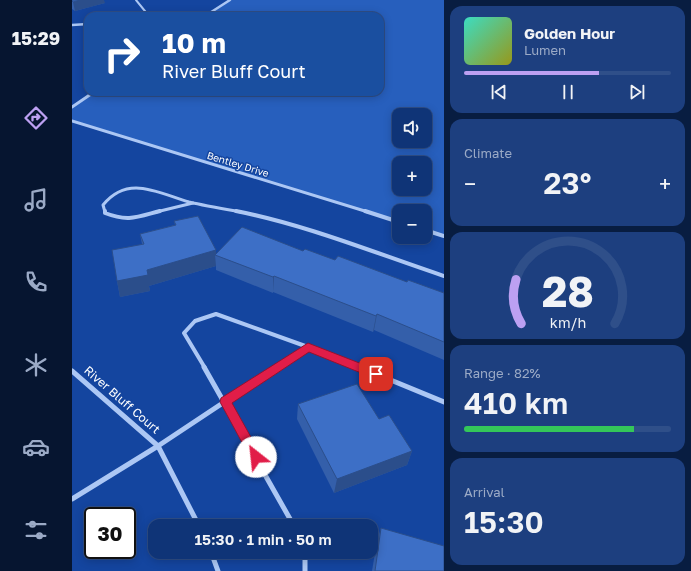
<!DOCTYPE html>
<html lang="en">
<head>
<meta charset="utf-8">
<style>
  :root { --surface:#0f3477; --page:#1d3f7f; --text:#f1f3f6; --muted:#9baac6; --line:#2f4f89; --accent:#bca0f2 }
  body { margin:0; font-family:"Golos Text",sans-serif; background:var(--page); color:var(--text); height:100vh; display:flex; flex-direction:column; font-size:15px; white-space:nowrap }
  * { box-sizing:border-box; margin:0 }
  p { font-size:13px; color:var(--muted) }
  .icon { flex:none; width:22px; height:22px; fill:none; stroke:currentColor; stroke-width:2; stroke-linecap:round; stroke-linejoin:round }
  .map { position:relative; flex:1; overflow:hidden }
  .sheet { display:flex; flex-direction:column; gap:6px; padding:6px; background:#081d41; width:247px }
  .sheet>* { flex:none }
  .guide { position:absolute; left:12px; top:12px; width:300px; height:84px; border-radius:12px; box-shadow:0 2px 10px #0003,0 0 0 1px var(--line); background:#1a4fa0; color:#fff; overflow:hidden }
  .buttons { position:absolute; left:320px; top:108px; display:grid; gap:8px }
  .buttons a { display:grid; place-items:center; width:40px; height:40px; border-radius:8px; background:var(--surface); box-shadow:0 2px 10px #0003,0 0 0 1px var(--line); font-size:20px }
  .speed { position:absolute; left:12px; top:507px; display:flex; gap:8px; font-size:20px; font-weight:700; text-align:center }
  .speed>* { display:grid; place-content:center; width:52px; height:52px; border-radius:50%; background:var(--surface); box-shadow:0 2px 10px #0003,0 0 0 1px var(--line); line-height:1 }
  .speed .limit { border:2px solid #111; border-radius:6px; background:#fff; color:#111 }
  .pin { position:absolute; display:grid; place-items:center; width:34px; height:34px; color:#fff; margin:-17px; border-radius:8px; box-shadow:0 2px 6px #0006 }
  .me { position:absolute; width:44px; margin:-22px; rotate:331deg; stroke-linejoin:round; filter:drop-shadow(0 0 3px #0008) }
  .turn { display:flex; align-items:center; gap:14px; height:84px; padding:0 12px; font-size:18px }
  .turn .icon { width:52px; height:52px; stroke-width:2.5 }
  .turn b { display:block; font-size:28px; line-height:34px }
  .big { font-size:30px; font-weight:600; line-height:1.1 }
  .sheet .tile { flex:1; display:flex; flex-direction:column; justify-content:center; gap:6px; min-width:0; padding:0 14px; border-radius:12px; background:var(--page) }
  .sheet .dial { align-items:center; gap:0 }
  .dial svg { height:104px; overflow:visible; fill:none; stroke:var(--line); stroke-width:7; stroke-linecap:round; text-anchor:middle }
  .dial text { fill:var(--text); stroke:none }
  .song { display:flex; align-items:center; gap:12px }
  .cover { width:48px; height:48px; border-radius:6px; background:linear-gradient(135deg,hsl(170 70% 55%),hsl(60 70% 35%)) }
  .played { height:4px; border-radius:2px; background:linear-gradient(90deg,var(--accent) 65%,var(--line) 65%) }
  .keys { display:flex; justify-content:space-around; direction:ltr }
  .heat { display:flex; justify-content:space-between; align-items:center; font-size:22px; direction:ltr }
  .charge { height:6px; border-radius:3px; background:linear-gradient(90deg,#34c759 82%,var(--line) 0) }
  .trip { position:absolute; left:76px; top:519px; width:230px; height:40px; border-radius:12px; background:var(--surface); box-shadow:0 2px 10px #0003,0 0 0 1px var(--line); font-weight:600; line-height:40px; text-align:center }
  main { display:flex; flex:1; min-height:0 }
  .menu { display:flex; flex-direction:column; width:72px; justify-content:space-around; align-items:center; background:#061530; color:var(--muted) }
  .menu .icon { width:28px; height:28px }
  .menu .on { color:var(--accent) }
  .menu b { font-size:18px; color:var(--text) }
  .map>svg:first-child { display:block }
  .green { fill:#275fbd; fill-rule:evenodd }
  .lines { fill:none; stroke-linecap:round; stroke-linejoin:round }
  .lane { stroke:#acc7f4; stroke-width:2 }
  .street-far3 { stroke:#acc7f4; stroke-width:2.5 }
  .street-far2 { stroke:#acc7f4; stroke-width:3 }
  .street-far1 { stroke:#acc7f4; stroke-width:4 }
  .street { stroke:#acc7f4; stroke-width:5 }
  .wall { fill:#345faa }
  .shaded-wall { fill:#2b4e8b }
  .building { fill:#3d6fc6; stroke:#2b4e8b }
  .route { fill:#e11d48; stroke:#92132f }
  .labels { text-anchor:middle; stroke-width:3; stroke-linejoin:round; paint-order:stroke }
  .street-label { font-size:10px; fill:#fff; stroke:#14459f }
  .near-street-label { font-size:12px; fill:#fff; stroke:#14459f }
</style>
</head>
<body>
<main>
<nav class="menu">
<b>15:29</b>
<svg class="icon on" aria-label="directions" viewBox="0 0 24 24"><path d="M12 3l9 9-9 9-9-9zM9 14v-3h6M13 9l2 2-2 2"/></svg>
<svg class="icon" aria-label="music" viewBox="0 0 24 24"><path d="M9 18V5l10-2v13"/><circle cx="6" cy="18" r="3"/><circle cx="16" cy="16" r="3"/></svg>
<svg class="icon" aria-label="phone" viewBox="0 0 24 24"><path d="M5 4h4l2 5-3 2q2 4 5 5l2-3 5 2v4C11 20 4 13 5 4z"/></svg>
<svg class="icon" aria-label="climate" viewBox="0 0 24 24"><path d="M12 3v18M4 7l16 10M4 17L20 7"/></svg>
<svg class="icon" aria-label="car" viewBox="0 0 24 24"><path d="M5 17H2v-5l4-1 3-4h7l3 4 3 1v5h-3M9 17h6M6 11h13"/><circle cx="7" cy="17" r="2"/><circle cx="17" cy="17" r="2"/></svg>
<svg class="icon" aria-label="filters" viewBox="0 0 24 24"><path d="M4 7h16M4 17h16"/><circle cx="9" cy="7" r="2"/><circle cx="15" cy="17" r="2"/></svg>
</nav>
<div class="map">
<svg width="372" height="571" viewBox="0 0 372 571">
  <rect width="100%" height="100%" fill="#14459f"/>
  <!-- green -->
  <path class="green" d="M158 0H372V236L353 230V211H327V222L0 121V107L22 92H308V16H133ZM327 115H353V141H327ZM327 163H353V189H327Z"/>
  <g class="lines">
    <!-- lane -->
    <path class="lane" d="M64 0 77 16"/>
    <!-- street-far3 -->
    <g class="street-far3">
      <path d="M133 16 158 0"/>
      <path d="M0 25 16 24"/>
    </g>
    <!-- street-far2 -->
    <g class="street-far2">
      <path d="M0 107 22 92"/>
      <path d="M0 121 296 212"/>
      <path d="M33 212 31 205C56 174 86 193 117 202 134 206 152 209 169 212"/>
      <path d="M84 212 121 203"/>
    </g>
    <!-- street-far1 -->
    <g class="street-far1">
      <path d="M33 211V213C56 222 65 217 88 211"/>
      <path d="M164 211C235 225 303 253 372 276"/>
      <path d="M293 211 327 222"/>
      <path d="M353 230 372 236"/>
      <path d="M133 368 112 333 123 321 144 314 236 347"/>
      <path d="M203 368 236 347 289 368"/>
    </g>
    <!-- street -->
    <g class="street">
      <path d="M132 367 222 526"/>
      <path d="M287 367 372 402"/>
      <path d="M0 371 86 446 205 367"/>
      <path d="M0 499 86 446 127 526"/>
      <path d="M139 552 146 571"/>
      <path d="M233 552V571"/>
    </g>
  </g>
  <!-- wall -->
  <g class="wall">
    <path d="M0 0 33 3 3 11 0 9Z"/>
    <path d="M102 221 144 254 231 251 372 293V360L302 330 301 332 201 292V293L144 270V266L77 286 78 291 48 297 45 281 70 244 68 234 103 225Z"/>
    <path d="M226 404 307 419 340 451 335 465 262 493 225 419Z"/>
    <path d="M309 528 372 571H300L305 541Z"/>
  </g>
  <!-- shaded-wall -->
  <g class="shaded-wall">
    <path d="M8 0H32L33 3 3 11 1 2Z"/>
    <path d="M144 250V255H143L144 266 77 286 78 291 48 297 45 281 75 270Z"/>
    <path d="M202 276 201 292V293V277Z"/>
    <path d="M305 314 302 330 301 332 304 316Z"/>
    <path d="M340 451 335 465 262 493 265 479Z"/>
  </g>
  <!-- building -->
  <g class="building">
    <path d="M0 0H8L1 2 0 1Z"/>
    <path d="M126 216 144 250 75 270 76 275 45 281 40 250 72 244 68 234 104 225 102 221Z"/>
    <path d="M170 227 231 251 233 249 263 260 266 256 335 282 336 280 372 293V342L305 314 304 316 202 276 201 277 143 255Z"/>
    <path d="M285 384 307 419 317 415 340 451 265 479 226 404Z"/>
    <path d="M309 528 372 546V571H303Z"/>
  </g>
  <!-- route -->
  <path class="route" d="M236 343 308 371 309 374 308 377 304 379 237 352 160 403 190 457 188 461 184 462 180 461 148 402 149 398Z"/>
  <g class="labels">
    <!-- street labels -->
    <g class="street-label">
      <text transform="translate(166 164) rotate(17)" y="4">Bentley Drive</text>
    </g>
    <!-- near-street labels -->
    <g class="near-street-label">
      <text transform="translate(50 400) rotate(41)" y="4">River Bluff Court</text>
    </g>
  </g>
</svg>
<div class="buttons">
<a><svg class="icon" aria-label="sound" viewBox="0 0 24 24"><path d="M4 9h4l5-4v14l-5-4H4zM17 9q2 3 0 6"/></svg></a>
<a>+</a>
<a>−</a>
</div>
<div class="speed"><div class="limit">30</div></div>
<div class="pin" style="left:304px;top:374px;background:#d93025"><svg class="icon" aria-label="arrive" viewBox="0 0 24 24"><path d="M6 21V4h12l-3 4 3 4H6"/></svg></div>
<svg class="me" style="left:184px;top:457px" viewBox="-20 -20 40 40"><circle r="19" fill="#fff"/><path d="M0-13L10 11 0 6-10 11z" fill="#e11d48"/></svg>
<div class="trip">15:30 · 1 min · 50 m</div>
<div class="guide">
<div class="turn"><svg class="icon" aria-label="right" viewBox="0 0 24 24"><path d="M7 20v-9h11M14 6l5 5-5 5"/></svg><div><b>10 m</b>River Bluff Court</div></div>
</div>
</div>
<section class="sheet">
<div class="tile">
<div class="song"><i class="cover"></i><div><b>Golden Hour</b><p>Lumen</p></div></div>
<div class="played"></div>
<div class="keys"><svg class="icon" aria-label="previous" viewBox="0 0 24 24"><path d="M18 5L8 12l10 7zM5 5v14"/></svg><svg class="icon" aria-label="pause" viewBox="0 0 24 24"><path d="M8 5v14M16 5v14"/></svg><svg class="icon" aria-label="next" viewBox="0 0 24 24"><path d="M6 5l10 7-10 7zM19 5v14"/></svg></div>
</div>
<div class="tile"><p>Climate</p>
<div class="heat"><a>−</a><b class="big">23°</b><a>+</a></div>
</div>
<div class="tile dial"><svg viewBox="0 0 100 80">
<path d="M14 69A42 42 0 1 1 86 69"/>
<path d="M14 69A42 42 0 0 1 10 35" stroke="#bca0f2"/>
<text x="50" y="56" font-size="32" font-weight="700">28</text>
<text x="50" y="72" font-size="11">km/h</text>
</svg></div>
<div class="tile"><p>Range · 82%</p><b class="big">410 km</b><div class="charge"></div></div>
<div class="tile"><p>Arrival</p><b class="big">15:30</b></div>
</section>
</main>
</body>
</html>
